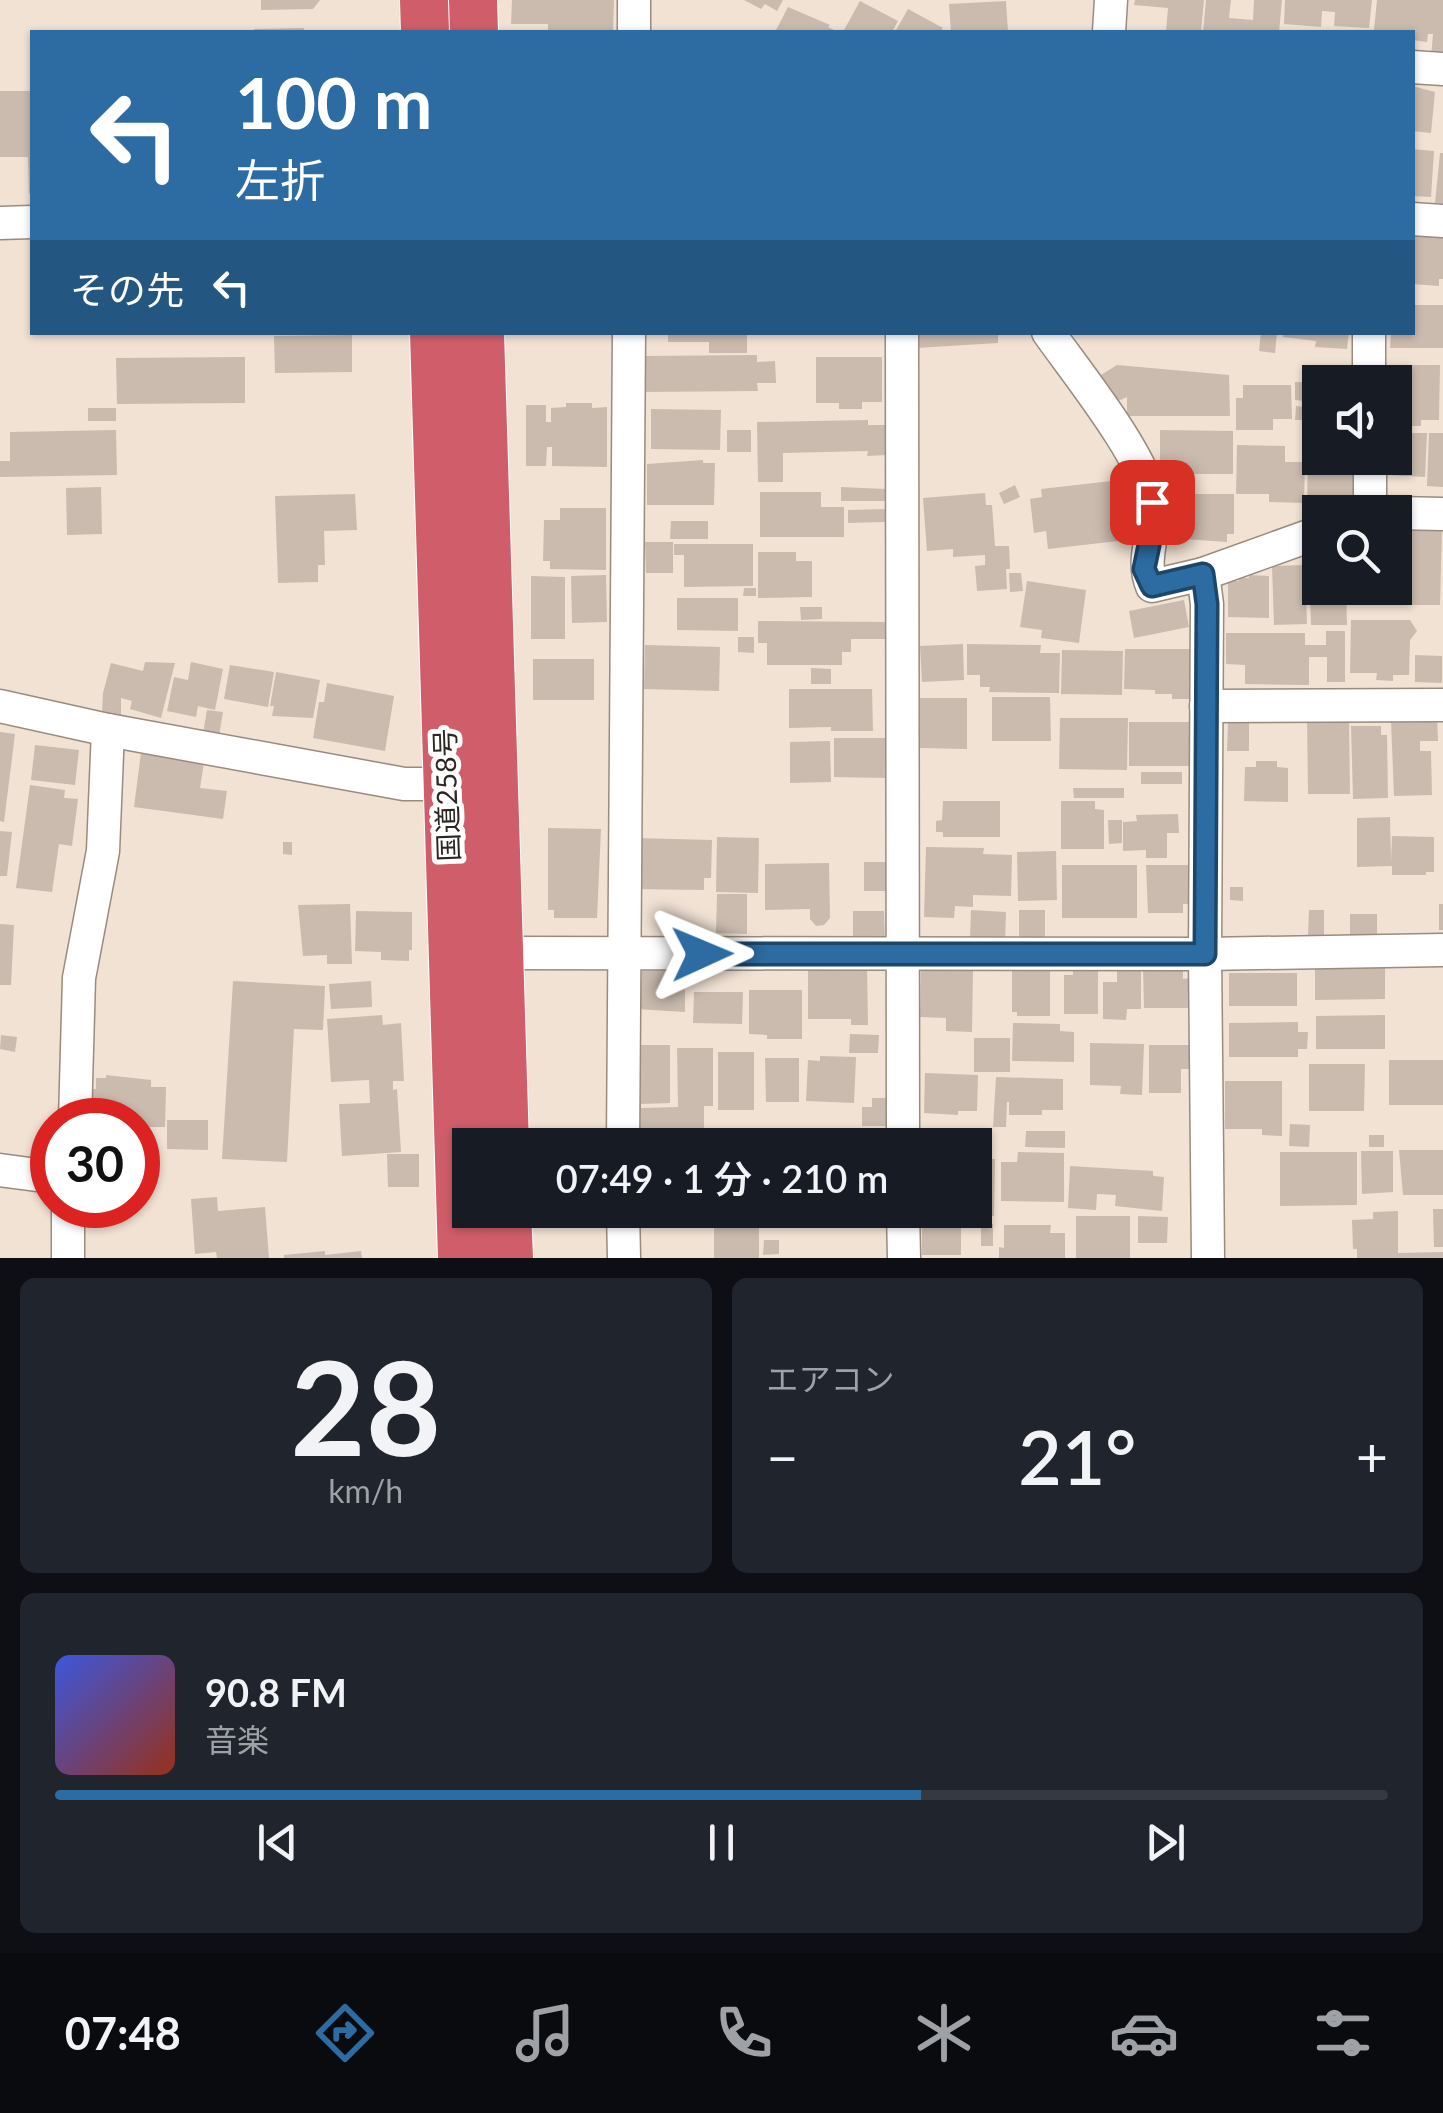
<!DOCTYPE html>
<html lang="ja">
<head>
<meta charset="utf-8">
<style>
  :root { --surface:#171b24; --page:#20242c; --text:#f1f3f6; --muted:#9ea1a6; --line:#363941; --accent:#2c6ca2 }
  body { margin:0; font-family:Lato,"Noto Sans JP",sans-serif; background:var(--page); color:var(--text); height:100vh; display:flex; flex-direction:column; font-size:38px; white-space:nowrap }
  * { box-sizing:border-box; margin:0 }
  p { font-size:32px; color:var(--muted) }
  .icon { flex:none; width:55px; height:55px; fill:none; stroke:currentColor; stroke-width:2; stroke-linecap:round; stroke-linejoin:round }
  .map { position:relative; height:1258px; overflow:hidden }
  .sheet { display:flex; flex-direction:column; gap:20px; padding:20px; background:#0d0f14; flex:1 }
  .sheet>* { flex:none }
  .hud { position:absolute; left:30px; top:30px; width:1385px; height:305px; border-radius:0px; box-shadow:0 2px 8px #0004; background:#2c6ca2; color:#fff; overflow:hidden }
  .tools { position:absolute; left:1302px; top:365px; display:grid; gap:20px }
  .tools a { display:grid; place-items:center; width:110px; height:110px; border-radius:0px; background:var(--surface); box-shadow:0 2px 8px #0004; font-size:50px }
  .speed { position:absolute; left:30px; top:1098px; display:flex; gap:20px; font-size:50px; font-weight:700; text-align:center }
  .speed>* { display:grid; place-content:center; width:130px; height:130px; border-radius:50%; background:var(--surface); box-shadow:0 2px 8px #0004; line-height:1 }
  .speed .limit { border:15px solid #d22; background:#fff; color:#111 }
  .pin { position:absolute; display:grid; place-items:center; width:85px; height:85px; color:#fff; margin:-42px; border-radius:20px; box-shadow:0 5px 15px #0006 }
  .me { position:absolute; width:110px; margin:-55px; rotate:89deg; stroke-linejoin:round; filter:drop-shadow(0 0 8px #0008) }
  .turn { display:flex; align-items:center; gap:35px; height:210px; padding:0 40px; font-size:45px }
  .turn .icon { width:130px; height:130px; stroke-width:2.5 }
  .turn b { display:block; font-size:70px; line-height:85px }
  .then { display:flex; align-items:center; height:95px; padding:0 40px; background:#0003; gap:20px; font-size:38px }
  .big { font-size:75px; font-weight:600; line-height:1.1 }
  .sheet .card { flex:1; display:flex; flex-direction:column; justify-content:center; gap:15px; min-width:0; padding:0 35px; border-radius:15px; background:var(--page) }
  .sheet .dial { align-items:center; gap:0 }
  .dial b { font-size:130px; line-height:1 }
  .song { display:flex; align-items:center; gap:30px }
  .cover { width:120px; height:120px; border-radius:15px; background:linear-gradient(135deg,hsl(230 70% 55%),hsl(10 70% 35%)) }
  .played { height:10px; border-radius:5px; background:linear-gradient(90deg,var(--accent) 65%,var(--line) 65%) }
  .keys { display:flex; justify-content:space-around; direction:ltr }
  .heat { display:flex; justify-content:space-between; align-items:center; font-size:55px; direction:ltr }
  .sheet .tiles { flex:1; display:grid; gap:20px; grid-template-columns:1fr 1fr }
  .card:last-child { grid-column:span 2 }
  .trip { position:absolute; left:452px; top:1128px; width:540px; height:100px; border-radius:0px; background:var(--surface); box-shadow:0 2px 8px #0004; font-weight:600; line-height:100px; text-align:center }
  .menu { display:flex; height:160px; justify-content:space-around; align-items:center; background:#090b0e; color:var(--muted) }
  .menu .icon { width:70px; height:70px }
  .menu .on { color:var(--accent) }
  .menu b { font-size:45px; color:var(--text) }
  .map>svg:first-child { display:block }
  .building { fill:#cabbae }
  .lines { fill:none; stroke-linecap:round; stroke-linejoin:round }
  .minor-casing { stroke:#998b7e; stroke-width:35 }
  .highway-casing { stroke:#fff; stroke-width:50 }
  .minor { stroke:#fff; stroke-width:32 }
  .highway { stroke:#d05e6a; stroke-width:48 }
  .route-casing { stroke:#1d4669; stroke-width:25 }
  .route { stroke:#2c6ca2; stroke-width:18 }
  .labels { text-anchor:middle; stroke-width:10; stroke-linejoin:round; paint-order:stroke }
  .street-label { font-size:28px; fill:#2c2621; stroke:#fff }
</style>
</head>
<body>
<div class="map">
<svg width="1443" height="1258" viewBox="0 0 1443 1258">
  <rect width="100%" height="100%" fill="#f1e2d4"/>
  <!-- building -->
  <g class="building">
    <path d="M261 0H320L313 9 261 10Z"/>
    <path d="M512 0H614L613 32H548V24H511Z"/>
    <path d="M744 0H783L777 11 765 4 761 9Z"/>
    <path d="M1135 0H1204L1201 32H1166L1168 8 1134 5Z"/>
    <path d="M1206 0H1231L1229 18 1253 20 1254 0H1282L1279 32H1203Z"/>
    <path d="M1285 0H1372L1369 28 1334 26 1335 12 1322 11 1321 27 1284 24Z"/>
    <path d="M1377 0H1443V59L1431 58 1433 34H1428L1427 42 1412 40V32L1374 30Z"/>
    <path d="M860 1 898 21 892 32H843Z"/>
    <path d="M1006 1 1008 32H951L949 4Z"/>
    <path d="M788 7 830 25 828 27 838 32H775Z"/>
    <path d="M908 9 943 28 940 32H895Z"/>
    <path d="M304 28V32H254V29Z"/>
    <path d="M1412 86 1435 92 1431 133 1412 131Z"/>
    <path d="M0 91H32V194H29L28 157H0Z"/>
    <path d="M1412 149 1434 151 1431 197 1412 196Z"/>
    <path d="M1440 153H1443V204L1435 203Z"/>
    <path d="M1443 231V279H1439V286L1412 284V233Z"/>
    <path d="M1412 305H1443V348H1390L1391 332H1412Z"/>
    <path d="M668 332H747V353H709V342H668Z"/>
    <path d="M916 332H998V343L917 348Z"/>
    <path d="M1261 332H1277L1275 353 1259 351Z"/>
    <path d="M1284 332H1349L1347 349 1315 347 1316 341 1283 337Z"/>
    <path d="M352 335V372L275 373 274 336Z"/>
    <path d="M757 355V362L775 361 776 383H757L758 391 642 392V356Z"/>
    <path d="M245 357V403L117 404 116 358Z"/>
    <path d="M816 357H882V402H862V409H839V403H816Z"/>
    <path d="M1117 365 1229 375 1230 416H1127V397L1118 401 1101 375Z"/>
    <path d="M1380 365H1440L1439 420H1421V426H1395V383H1403V378L1380 379Z"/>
    <path d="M1295 382H1305V401L1295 400Z"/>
    <path d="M1243 385H1291L1292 419H1273V430H1236V398H1243Z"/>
    <path d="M1309 387H1320V458H1355L1354 507 1307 506Z"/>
    <path d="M566 403H592V408L607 407V467L552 466V447H547L546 466H526V405H546V422H551V408L566 407Z"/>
    <path d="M1296 406 1305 407V420H1295Z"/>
    <rect x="88" y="408" width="28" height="13"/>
    <path d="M651 409 721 410 720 450 651 449Z"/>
    <path d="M868 420V425H885V455L867 456 868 451 783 453V482H758L757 422Z"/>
    <path d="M116 430 117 475 0 477V461H10V432Z"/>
    <rect x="727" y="430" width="24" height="22"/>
    <path d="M1160 430 1233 431V474H1160Z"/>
    <path d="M1395 433H1427L1425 477 1389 475V470H1383V458H1395Z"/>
    <path d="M1429 433H1443V487L1427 486Z"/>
    <path d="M1237 445 1285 446V462H1305L1304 503 1269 502V494H1236Z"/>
    <path d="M703 460V463H715L714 505H647V464Z"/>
    <path d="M1111 481 1118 541 1048 549 1046 531 1034 533 1030 499 1042 497 1041 489Z"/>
    <path d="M1015 485 1020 497 1004 504 999 493Z"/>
    <path d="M101 487 102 534 67 535 66 488Z"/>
    <path d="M841 487 886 489 885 501H841Z"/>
    <path d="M760 492H821V507H844V537H760Z"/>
    <path d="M985 493 986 505H992L995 546H1009L1010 569H1006L1007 589 977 591 975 566 985 565V555L953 557V549L927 551 923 498Z"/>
    <path d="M355 494 357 530 324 531 325 565H318V582L278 583 275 496Z"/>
    <path d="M1169 494H1234V534H1227V542L1170 538Z"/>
    <path d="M560 508H606V570L550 569V561H543L544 520H560Z"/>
    <path d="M886 509 885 522 848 523V510Z"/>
    <path d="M671 521H708V539H670Z"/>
    <path d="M1397 526H1442L1440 605H1401V597H1397Z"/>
    <path d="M645 542H673V573H646Z"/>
    <path d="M674 544H753V586L684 587V555H674Z"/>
    <path d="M758 552H796V561H812V597L758 598Z"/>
    <path d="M1309 564H1320V588H1346L1347 625H1311Z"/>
    <path d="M1305 565 1307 624 1274 625 1272 566Z"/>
    <path d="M1009 573H1021L1023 591 1010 592Z"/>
    <path d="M606 575 607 622 572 623 571 576Z"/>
    <path d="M1249 575 1269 576V618L1228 617V581H1239V578H1249Z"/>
    <path d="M531 576 565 577V639H531Z"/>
    <path d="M1027 581 1086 590 1079 643 1041 638 1042 630 1020 627Z"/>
    <path d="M744 588H756V596H743Z"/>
    <path d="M677 598H738V631L677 630Z"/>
    <path d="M1184 600 1189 627 1134 638 1129 611Z"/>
    <path d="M800 607H822V619L801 620Z"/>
    <path d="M1351 620H1410L1417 631 1410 640 1409 675H1393V681L1376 680 1377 673H1350Z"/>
    <path d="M758 621 888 622V639H851V652H842V665H767V643H758Z"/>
    <path d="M1326 631H1345V682H1327V657H1309V685L1245 684V665L1226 664V633H1305V645H1326Z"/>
    <path d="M738 637H754V653L738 652Z"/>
    <path d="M963 644 964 680 922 682 920 646Z"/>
    <path d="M967 644 1041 645 1040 653H1060L1059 693 989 692 990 687H980V675H967Z"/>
    <path d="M645 645 720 647 719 691 644 689Z"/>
    <path d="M1125 649H1192V699H1172V694H1155V690L1124 689Z"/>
    <path d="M1062 650 1123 651 1122 695 1061 694Z"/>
    <path d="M1415 655 1442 656V683L1415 682Z"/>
    <rect x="533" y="659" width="61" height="41"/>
    <path d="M145 662 175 663 161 718 130 709 132 701 121 698V715L102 714 103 693 111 663 143 671Z"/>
    <path d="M191 662 223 669 215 710 198 706 196 717 167 711 174 677 188 680Z"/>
    <path d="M230 665 274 672 268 707 224 699Z"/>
    <path d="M811 668 831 669V684H811Z"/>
    <path d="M276 672 320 680 313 718 272 716 274 706H270Z"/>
    <path d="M327 683 394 696 385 751 313 738 319 702H324Z"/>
    <path d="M789 689H872L873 731H831V727L789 728Z"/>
    <path d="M992 697H1050L1051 741H992Z"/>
    <path d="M920 698H967V749L920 748Z"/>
    <path d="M207 710 223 712 219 736 203 734Z"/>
    <path d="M1437 714 1438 741H1420V751H1431L1432 795 1394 796 1391 720Z"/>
    <path d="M1349 716 1350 794H1308L1307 717Z"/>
    <path d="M1060 718H1128L1127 770 1059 769Z"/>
    <rect x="1129" y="722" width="62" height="44"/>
    <path d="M1228 723H1249V751H1227Z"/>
    <path d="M1351 726H1381V735H1387L1388 798 1353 799Z"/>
    <path d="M0 732 15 734 4 822 0 821Z"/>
    <path d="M834 738H886V778L834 777Z"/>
    <path d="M830 741 831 782 790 783V742Z"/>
    <path d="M35 745 79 750 75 785 31 780Z"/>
    <path d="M141 753 204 762 200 788 227 791 223 819 134 807Z"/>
    <path d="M1256 761H1277V767L1288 768V802L1244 801 1245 767H1256Z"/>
    <rect x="1141" y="772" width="41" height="12"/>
    <path d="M30 785 65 790 64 798 78 799 72 846 59 844 52 892 16 888Z"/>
    <path d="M1073 788H1124V798H1074Z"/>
    <path d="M943 801H1000V837H943V832H936V821L942 820Z"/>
    <path d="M1061 801H1095V809L1104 810V849H1061Z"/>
    <path d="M1178 814 1179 833H1167V858H1146V850L1123 851V822L1137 821 1136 815Z"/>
    <path d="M1390 817 1391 863 1392 836 1434 837V872H1426V875H1392V866L1357 867V818Z"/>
    <path d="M1108 820H1122V843L1109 844Z"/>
    <path d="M548 828 601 829 597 918H554V910H548Z"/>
    <path d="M0 831 12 832 7 876H0Z"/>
    <path d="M717 837 759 838 758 893 716 892Z"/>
    <path d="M635 838 712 840 711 878H704V890L634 889Z"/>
    <path d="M283 842H292V855L283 854Z"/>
    <path d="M926 847 984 848 983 854 1012 855 1011 896 973 895V907L955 906 954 918 924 917Z"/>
    <path d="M1056 851 1057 900 1018 901 1017 852Z"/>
    <rect x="864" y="862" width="27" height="29"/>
    <path d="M829 863 830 918 824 925 816 926 810 919V909L765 910V864Z"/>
    <rect x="1062" y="865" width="75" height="53"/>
    <path d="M1146 865H1188V904H1183V913H1148Z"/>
    <path d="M1230 887H1243V901L1230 900Z"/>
    <path d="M717 894H747V934L716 933Z"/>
    <path d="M350 904 352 964H327V955L303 956 298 905Z"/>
    <rect x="1439" y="904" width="4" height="26"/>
    <path d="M971 910 1006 912 1005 941 970 939Z"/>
    <rect x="1019" y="910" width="26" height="29"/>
    <path d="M1309 910H1324V937L1308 936Z"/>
    <path d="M356 911 412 912V950H409V961L381 960V952L355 951Z"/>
    <path d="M853 911H884L885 941H853Z"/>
    <rect x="1350" y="914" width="27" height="24"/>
    <path d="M0 924 14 925 11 985H0Z"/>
    <path d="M1385 963V999L1315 1000V964Z"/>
    <path d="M1012 966 1050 967V1016H1017V1012H1012Z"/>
    <path d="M1073 966H1098V1014H1064V975H1073Z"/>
    <path d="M1143 966H1183V979L1191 978 1192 1008H1144Z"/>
    <path d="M867 967 868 1025H851V1019H808V968Z"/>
    <path d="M921 969 973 970 972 1032 946 1031V1018L920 1017Z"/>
    <path d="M1117 969H1141V1009H1127L1126 1020 1103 1019V982H1117Z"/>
    <path d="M642 971H685V1012L636 1009V979L642 980Z"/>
    <rect x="1229" y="973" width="68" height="33"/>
    <path d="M233 981 325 986 323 1030 294 1029 287 1162 222 1159Z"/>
    <path d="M371 981 372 1007 331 1009 329 984Z"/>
    <path d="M749 990H802V1039H767V1035L749 1034Z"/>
    <path d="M694 992H743L742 1024 693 1023Z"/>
    <path d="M382 1015 383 1025 401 1023 404 1081H393V1090L397 1089 401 1152 342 1156 339 1104 370 1103 369 1080 331 1082 327 1019Z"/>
    <path d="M1385 1015V1049H1316V1016Z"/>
    <path d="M1298 1022V1032H1308L1307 1049H1298V1057H1229V1023Z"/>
    <path d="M1013 1023 1060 1024V1031L1074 1032V1062L1012 1061Z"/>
    <path d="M850 1034 879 1035 878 1053H849Z"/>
    <path d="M1 1035 17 1037 15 1052 0 1049Z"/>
    <rect x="974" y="1038" width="36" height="34"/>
    <path d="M1090 1043 1144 1044 1142 1095 1120 1094 1121 1086 1090 1085Z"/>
    <path d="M634 1045H670V1103L641 1104V1108L678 1107 677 1048H713V1106H704V1141H660L631 1127Z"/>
    <path d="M1149 1045H1191V1069H1181V1093H1149Z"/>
    <rect x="718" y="1052" width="36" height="58"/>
    <path d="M820 1056 856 1057 854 1103 806 1101 808 1060 820 1061Z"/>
    <path d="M765 1058H799V1102H766Z"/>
    <rect x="1389" y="1060" width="54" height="45"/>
    <path d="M1309 1064H1365L1364 1111H1309Z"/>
    <path d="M925 1073 978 1075 977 1111H958V1115L924 1113Z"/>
    <path d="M106 1075 151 1080V1087H166L165 1127H138V1120H87L89 1089H96V1078H106Z"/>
    <path d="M996 1077 1063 1079V1110H1042V1115H1009V1102H1007L1006 1127H993Z"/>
    <path d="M1225 1081H1282V1136L1262 1135V1129H1225Z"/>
    <path d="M872 1098H889V1126H862V1107H872Z"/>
    <path d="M167 1120H208V1150L167 1149Z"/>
    <path d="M1290 1124 1310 1125 1309 1147 1289 1146Z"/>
    <path d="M1026 1131H1065V1148L1025 1147Z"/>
    <rect x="1369" y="1135" width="15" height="12"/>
    <path d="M1399 1150H1443V1195H1403Z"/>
    <path d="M1361 1151H1393V1192L1362 1194Z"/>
    <path d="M1018 1152 1064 1153V1202L1001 1201V1162H1017Z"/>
    <path d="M1280 1152H1357V1205L1280 1206Z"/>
    <path d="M387 1154H419V1187H388Z"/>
    <path d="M975 1159H995L994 1216H963V1210H975Z"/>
    <path d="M1070 1166 1153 1171V1176L1164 1177 1162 1211 1115 1206 1116 1195 1097 1194 1096 1210 1068 1208Z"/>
    <path d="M217 1197 218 1211 265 1207 269 1258H217L216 1252 195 1254 191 1199Z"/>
    <path d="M1433 1209H1443V1247H1434Z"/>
    <rect x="550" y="1210" width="35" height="16"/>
    <path d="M1398 1211V1253L1443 1252V1258H1357V1249H1353L1352 1220 1373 1219V1212Z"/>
    <rect x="1076" y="1216" width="54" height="42"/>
    <path d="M1138 1216 1168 1217 1167 1243H1138Z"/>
    <rect x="714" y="1222" width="45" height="36"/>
    <rect x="922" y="1223" width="39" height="32"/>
    <rect x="981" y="1224" width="12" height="22"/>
    <path d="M1004 1225H1051L1050 1233H1065V1258H999V1247L1004 1248Z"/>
    <path d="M764 1240H779V1254L763 1255Z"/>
    <path d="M325 1251V1255L361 1251 362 1258H284V1255Z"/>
  </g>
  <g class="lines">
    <defs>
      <g id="minor">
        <path d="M634 32V0"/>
        <path d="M1109 32 1111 0"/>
        <path d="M1412 67 1443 69"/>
        <path d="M1412 219 1443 221"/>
        <path d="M0 223 32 222"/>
        <path d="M902 332 903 1145"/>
        <path d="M1048 332C1077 373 1146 458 1152 503 1157 533 1140 558 1152 586L1203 574 1320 532"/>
        <path d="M1369 332V382"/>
        <path d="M1370 458V512"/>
        <path d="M1395 513 1443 514"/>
        <path d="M1203 574 1207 604 1205 954 1208 1258"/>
        <path d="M0 706 108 730 404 784H446"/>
        <path d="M1206 706 1443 705"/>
        <path d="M499 953 1205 954 1443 950"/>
        <path d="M75 1120 79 978 103 851 108 730"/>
        <path d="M623 1145 629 332"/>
        <path d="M0 1170 52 1177"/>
        <path d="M68 1205V1258"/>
        <path d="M623 1210 624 1258"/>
        <path d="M903 1210 904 1258"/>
      </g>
      <g id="highway">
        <path d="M424 0 425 32"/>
        <path d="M473 0 474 32"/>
        <path d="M434 332 462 1258"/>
        <path d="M480 332 505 1145"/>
        <path d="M507 1210 509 1258"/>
      </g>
    </defs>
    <!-- minor casing -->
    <use href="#minor" class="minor-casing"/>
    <!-- highway casing -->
    <use href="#highway" class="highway-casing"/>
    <!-- minor -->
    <use href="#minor" class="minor"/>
    <!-- highway -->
    <use href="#highway" class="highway"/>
  </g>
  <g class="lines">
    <defs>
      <path id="route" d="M702 954H1205L1207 604 1203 574 1152 586 1144 569 1153 526 1152 502"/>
    </defs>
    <!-- route casing -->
    <use href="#route" class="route-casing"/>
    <!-- route -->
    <use href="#route" class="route"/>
  </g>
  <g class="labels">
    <!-- street labels -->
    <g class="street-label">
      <text transform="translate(447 795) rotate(-92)" y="10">国道258号</text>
    </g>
  </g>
</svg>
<div class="tools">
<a><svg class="icon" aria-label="sound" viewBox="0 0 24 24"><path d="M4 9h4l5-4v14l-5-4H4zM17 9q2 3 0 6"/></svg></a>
<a><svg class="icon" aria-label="search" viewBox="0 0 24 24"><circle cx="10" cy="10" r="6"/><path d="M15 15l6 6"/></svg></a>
</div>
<div class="speed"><div class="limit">30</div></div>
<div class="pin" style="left:1152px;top:502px;background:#d93025"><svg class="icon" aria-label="arrive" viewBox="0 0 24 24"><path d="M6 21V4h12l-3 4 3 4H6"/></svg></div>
<svg class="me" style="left:702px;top:954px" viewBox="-20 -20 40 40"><path d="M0-17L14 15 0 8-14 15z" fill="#2c6ca2" stroke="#fff" stroke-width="4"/></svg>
<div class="trip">07:49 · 1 分 · 210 m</div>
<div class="hud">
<div class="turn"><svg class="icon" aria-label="left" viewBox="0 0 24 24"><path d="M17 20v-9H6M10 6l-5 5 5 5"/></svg><div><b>100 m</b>左折</div></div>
<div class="then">その先<svg class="icon" aria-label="left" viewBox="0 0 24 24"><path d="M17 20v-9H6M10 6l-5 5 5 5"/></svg></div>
</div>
</div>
<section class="sheet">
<div class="tiles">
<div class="card dial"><b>28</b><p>km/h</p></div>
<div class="card"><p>エアコン</p>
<div class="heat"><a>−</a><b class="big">21°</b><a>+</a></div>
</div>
<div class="card">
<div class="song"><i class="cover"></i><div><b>90.8 FM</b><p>音楽</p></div></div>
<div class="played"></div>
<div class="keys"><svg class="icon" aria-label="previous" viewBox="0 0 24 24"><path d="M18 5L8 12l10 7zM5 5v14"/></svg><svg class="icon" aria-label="pause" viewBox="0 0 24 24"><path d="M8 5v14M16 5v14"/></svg><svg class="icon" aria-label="next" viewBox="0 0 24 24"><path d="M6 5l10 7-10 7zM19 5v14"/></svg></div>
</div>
</div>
</section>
<nav class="menu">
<b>07:48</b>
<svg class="icon on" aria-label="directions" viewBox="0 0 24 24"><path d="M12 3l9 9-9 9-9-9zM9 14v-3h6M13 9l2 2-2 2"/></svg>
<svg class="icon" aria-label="music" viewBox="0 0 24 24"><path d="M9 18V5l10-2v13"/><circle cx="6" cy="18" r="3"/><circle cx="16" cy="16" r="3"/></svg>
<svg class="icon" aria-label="phone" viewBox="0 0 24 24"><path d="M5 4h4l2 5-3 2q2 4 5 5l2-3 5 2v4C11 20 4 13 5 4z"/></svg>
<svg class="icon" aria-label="climate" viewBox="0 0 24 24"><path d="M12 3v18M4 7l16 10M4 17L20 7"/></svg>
<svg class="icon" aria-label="car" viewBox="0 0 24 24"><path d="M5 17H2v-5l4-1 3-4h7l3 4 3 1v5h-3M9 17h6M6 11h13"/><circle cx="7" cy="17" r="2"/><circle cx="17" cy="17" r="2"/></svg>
<svg class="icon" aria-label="filters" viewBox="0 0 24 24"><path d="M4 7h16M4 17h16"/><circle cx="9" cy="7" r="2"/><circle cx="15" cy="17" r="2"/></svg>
</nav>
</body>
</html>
